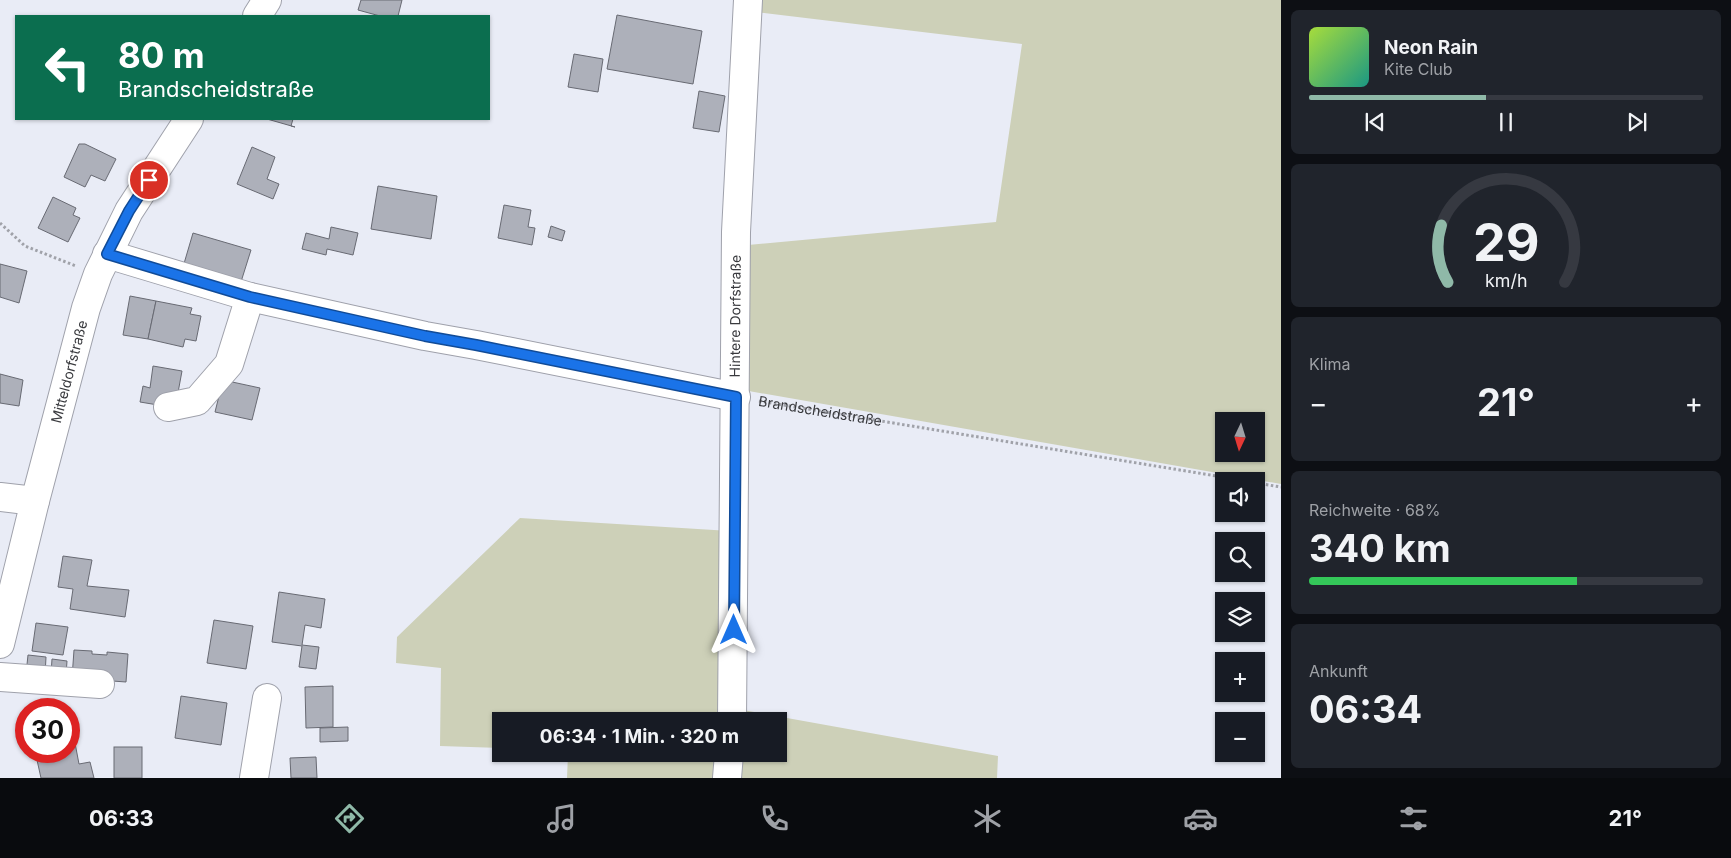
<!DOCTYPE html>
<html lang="de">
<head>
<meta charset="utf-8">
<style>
  :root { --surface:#171b24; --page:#20242c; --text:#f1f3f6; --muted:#9ea1a6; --line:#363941; --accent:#8fb9a8 }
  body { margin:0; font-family:Inter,sans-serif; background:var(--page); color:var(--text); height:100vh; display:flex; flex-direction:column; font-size:19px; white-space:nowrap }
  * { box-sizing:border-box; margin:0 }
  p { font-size:16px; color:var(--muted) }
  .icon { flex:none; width:28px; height:28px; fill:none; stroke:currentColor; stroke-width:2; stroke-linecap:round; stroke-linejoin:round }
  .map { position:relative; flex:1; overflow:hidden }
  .panel { display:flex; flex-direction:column; gap:10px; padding:10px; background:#0d0f14; width:450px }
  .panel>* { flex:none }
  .top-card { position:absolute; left:15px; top:15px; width:475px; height:105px; border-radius:0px; box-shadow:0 1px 4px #0004; background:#0b6e4f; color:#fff; overflow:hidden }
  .needle { width:32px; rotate:184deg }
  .buttons { position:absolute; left:1215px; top:412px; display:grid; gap:10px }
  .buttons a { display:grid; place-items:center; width:50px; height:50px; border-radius:0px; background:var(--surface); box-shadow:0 1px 4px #0004; font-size:25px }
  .speed { position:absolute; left:15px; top:698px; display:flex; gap:10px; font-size:25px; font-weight:700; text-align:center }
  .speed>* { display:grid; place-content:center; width:65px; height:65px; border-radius:50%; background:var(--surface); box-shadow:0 1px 4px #0004; line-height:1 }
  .speed .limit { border:8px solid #d22; background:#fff; color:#111 }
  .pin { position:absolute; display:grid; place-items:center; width:42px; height:42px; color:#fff; margin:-21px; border:2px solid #fff; border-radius:50%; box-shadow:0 1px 5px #0007 }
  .me { position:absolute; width:55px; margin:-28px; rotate:0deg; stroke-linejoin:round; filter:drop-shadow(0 0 4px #0008) }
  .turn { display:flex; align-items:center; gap:18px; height:105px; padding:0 20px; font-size:22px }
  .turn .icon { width:65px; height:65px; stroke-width:2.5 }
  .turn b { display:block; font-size:35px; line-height:42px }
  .big { font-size:38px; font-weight:700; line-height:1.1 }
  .panel .card { flex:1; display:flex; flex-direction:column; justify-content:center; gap:8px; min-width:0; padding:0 18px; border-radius:8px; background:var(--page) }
  .panel .dial { align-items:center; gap:0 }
  .dial svg { height:130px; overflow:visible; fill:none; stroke:var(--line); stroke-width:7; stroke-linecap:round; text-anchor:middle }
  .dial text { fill:var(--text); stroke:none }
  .song { display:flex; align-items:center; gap:15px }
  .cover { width:60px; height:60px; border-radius:8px; background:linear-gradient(135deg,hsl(80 70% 55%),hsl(170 70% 35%)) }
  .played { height:5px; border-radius:2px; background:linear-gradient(90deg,var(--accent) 45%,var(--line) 45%) }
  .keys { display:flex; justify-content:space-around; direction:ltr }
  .heat { display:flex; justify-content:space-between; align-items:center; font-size:28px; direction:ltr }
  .charge { height:8px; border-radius:4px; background:linear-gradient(90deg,#34c759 68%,var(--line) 0) }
  .trip { position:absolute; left:492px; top:712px; width:295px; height:50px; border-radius:0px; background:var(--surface); box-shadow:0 1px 4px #0004; font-weight:700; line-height:50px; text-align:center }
  .dock { display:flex; height:80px; justify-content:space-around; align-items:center; background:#090b0e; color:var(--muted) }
  .dock .icon { width:35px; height:35px }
  .dock .active { color:var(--accent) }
  .dock b { font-size:22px; color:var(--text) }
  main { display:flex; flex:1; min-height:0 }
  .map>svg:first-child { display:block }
  .green { fill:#cdd0b8; fill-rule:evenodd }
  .building { fill:#adb0ba; stroke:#686a73 }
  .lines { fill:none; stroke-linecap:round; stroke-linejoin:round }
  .minor-casing { stroke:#9fa1ab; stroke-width:30 }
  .path { stroke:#a0a2a9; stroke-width:3; stroke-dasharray:2.5 2.5; stroke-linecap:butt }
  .minor { stroke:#fff; stroke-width:28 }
  .route-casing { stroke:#114b97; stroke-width:12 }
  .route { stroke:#1a73e8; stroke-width:9 }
  .labels { text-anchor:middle; stroke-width:4.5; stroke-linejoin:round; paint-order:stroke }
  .street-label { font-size:14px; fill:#393a3e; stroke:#fff }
</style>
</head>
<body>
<main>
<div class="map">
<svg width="1281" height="778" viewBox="0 0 1281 778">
  <rect width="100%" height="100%" fill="#e9ecf6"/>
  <!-- green -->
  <g class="green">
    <path d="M748 0H1281V484L743 390 748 245 996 222 1022 44 747 11ZM1224 421H1256V454H1224Z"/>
    <path d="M520 518 730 531 728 721H501V748L440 746 441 668 396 663 397 637Z"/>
    <path d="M743 710 998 756 997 778H737L739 754H779V721H742Z"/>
    <path d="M568 754H726L724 778H567Z"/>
  </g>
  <!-- building -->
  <g class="building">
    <path d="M361 0H402L398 16H380L358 10Z"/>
    <path d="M617 15 702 31 693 84 607 69Z"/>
    <path d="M574 54 603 59 598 92 568 87Z"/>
    <path d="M699 91 725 96 719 132 693 128Z"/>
    <path d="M267 119H293L291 126 295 127Z"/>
    <path d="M79 144H85L116 159 105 181 91 175 85 187 64 177Z"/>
    <path d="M252 147 275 157 267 179 279 184 273 199 237 184Z"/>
    <path d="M378 186 437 196 431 239 371 229Z"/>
    <path d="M53 197 76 208 73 215 80 218 68 242 38 228Z"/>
    <path d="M504 205 531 210 528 227 535 228 532 245 498 238Z"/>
    <path d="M551 226 565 231 562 241 548 237Z"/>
    <path d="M331 227 358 233 353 255 327 249 326 255 302 249 306 233 329 239Z"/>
    <path d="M193 233 251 250 240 285 183 267Z"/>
    <path d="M0 264 27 271 19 303 0 297Z"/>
    <path d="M130 296 156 301 148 339 123 335Z"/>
    <path d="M156 301 192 308 190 314 201 316 196 341 185 339 183 347 148 339Z"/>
    <path d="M153 366 182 371 177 398 160 395 158 405 140 402 143 386 150 388Z"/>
    <path d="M0 374 23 380 19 406 0 403Z"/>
    <path d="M223 380 260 388 252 420 215 412Z"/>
    <path d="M63 556 92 560 87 586 129 590 125 617 70 609 73 589 58 587Z"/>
    <path d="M279 592 325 599 321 628 305 625 302 645 319 647 316 669 299 667 302 646 272 642Z"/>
    <path d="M214 620 253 626 246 669 207 663Z"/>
    <path d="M36 623 68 627 63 655 32 651Z"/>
    <path d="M74 650 92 651V654L107 655V652L128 654 126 682 72 678Z"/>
    <path d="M28 655 46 657 45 676 26 674Z"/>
    <path d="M52 659 67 661 66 675 51 674Z"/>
    <path d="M333 686V727L306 728 305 687Z"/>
    <path d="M181 696 227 703 221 745 175 738Z"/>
    <path d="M348 727V741L320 742V728Z"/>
    <path d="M75 743 79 764 90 762 94 778H41L35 751H69V744Z"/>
    <rect x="114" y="747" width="28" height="31"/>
    <path d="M316 757 317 778H291L290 758Z"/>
  </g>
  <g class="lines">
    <defs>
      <g id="minor">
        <path d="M257 16 267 0"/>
        <path d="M107 254 250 297 425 336 476 345 736 397"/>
        <path d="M168 407 197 401 229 364 250 297"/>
        <path d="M0 497 35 501"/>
        <path id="s2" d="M0 644 35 501 86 308 98 274 129 211 189 119"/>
        <path d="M0 677 100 684"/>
        <path id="s3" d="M732 721 736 232 748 0"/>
        <path d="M254 778 267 698"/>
        <path d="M727 778 729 754"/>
      </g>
    </defs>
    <!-- minor casing -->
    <use href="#minor" class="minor-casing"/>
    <!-- path -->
    <g class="path">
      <path d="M0 223 25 246 76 266"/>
      <path id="s1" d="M759 401 1247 481"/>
      <path d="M1256 483 1281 487"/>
    </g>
    <!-- minor -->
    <use href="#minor" class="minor"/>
  </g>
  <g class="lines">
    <defs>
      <path id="route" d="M149 180 129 211 107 254 250 297 425 336 476 345 736 397 734 630"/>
    </defs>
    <!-- route casing -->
    <use href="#route" class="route-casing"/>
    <!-- route -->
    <use href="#route" class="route"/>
  </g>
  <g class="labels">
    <!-- street labels -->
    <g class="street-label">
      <text dy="5" stroke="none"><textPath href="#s3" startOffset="405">Hintere Dorfstraße</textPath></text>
      <text dy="5" stroke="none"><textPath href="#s2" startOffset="281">Mitteldorfstraße</textPath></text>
      <text dy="5" stroke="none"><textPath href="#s1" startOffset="62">Brandscheidstraße</textPath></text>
    </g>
  </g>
</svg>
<div class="buttons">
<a><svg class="needle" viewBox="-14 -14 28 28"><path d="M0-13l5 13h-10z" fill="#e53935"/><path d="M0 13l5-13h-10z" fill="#9ea1a6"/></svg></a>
<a><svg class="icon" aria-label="sound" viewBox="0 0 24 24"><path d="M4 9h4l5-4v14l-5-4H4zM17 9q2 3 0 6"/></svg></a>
<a><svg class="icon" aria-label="search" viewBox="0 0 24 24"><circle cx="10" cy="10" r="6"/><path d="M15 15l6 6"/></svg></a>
<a><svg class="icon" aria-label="layers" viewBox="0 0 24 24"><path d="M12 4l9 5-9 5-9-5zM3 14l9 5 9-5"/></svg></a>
<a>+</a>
<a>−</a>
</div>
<div class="speed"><div class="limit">30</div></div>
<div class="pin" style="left:149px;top:180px;background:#d93025"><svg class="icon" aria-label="arrive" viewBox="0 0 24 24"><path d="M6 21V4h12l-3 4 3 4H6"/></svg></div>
<svg class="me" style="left:734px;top:630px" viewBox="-20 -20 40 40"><path d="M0-17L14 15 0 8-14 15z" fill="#1a73e8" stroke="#fff" stroke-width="4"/></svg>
<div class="trip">06:34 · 1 Min. · 320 m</div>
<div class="top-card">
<div class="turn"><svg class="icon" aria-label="left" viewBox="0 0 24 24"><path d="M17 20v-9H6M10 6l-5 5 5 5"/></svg><div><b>80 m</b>Brandscheidstraße</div></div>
</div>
</div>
<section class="panel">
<div class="card">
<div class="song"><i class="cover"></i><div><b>Neon Rain</b><p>Kite Club</p></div></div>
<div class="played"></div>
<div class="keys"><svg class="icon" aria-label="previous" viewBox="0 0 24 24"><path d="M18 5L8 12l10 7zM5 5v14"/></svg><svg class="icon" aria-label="pause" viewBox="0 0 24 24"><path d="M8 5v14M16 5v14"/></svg><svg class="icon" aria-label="next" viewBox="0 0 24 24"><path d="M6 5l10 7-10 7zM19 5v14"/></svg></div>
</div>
<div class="card dial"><svg viewBox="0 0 100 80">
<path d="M14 69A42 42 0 1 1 86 69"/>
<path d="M14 69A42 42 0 0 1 10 34" stroke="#8fb9a8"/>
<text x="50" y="56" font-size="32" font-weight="700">29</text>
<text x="50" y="72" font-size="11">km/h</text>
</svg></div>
<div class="card"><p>Klima</p>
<div class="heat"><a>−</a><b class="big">21°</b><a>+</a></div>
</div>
<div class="card"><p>Reichweite · 68%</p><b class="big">340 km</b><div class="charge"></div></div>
<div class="card"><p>Ankunft</p><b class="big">06:34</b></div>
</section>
</main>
<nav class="dock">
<b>06:33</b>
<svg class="icon active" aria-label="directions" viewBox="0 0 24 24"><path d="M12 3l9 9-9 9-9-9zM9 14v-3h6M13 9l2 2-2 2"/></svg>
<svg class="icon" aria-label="music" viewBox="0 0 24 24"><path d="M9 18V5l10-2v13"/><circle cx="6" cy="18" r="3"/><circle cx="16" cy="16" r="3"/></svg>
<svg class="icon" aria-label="phone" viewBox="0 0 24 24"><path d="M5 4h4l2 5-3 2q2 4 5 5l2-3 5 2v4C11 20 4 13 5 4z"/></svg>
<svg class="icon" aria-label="climate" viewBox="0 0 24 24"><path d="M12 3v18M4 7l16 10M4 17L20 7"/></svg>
<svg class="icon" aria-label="car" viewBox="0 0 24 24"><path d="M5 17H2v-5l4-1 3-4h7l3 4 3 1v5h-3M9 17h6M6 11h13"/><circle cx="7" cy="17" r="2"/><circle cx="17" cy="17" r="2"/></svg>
<svg class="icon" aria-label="filters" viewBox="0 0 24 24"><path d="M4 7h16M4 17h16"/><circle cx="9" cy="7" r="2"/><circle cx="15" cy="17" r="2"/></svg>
<b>21°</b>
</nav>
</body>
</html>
